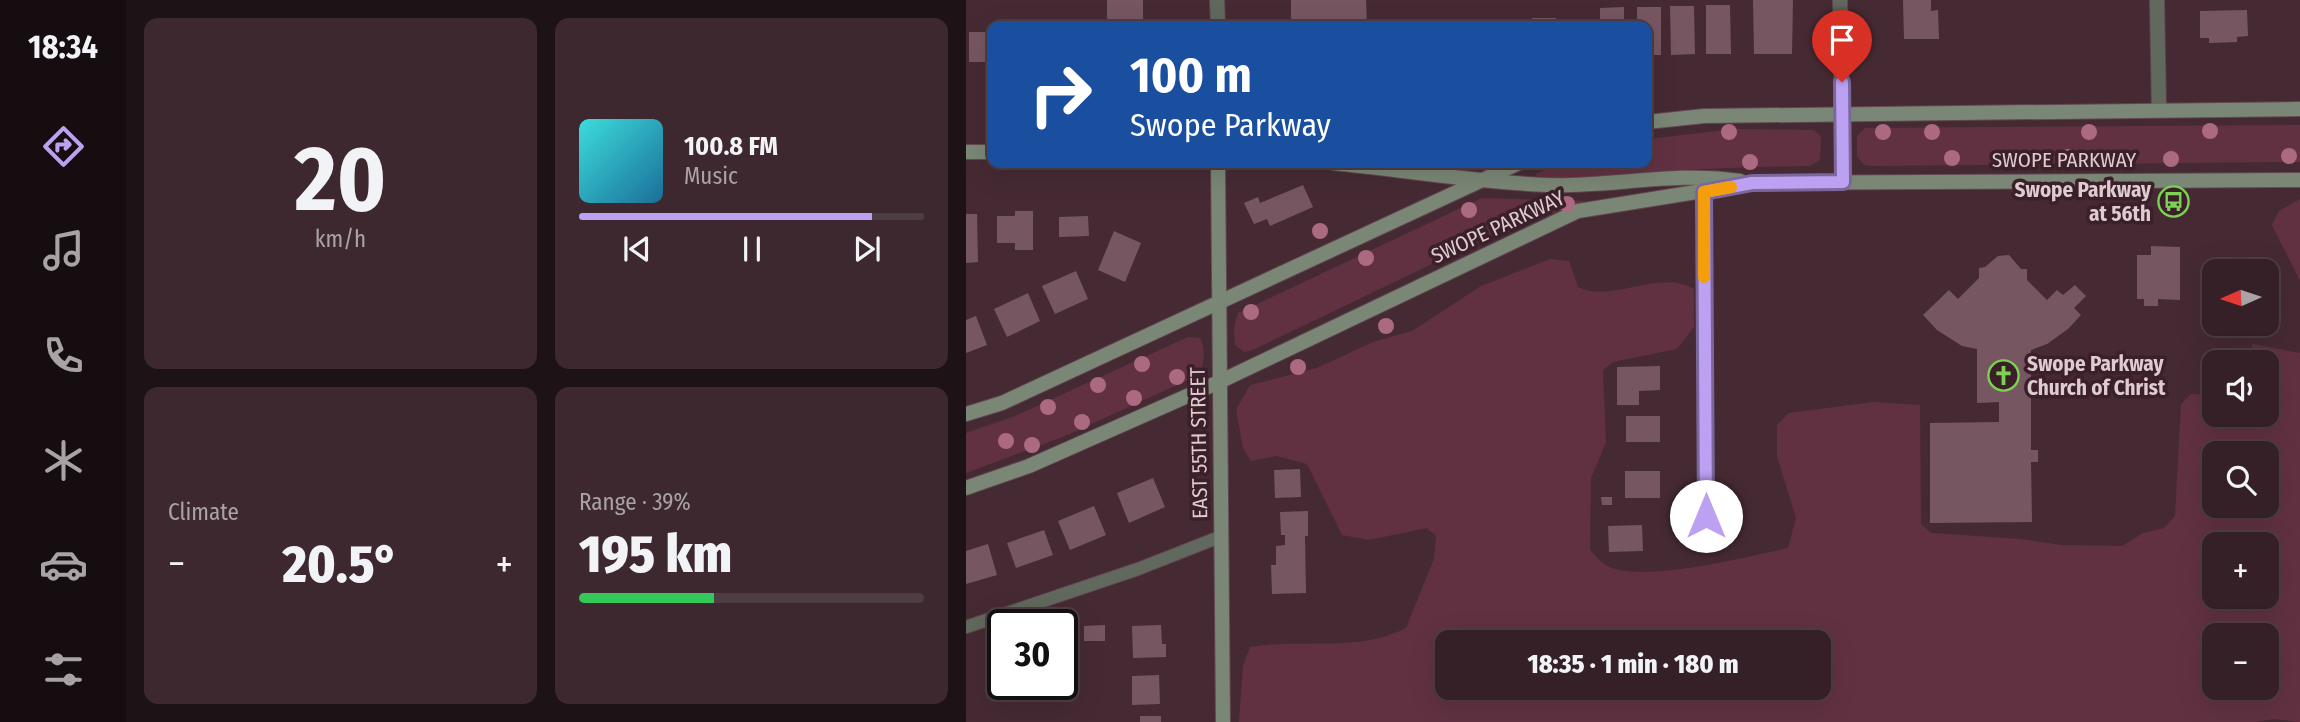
<!DOCTYPE html>
<html lang="en">
<head>
<meta charset="utf-8">
<style>
  :root { --surface:#342026; --page:#3c282e; --text:#f1f3f6; --muted:#a9a3a7; --line:#4e3e43; --accent:#bca0f2 }
  body { margin:0; font-family:"Fira Sans Condensed",sans-serif; background:var(--page); color:var(--text); height:100vh; display:flex; flex-direction:column; font-size:26px; white-space:nowrap }
  * { box-sizing:border-box; margin:0 }
  p { font-size:23px; color:var(--muted) }
  .icon { flex:none; width:38px; height:38px; fill:none; stroke:currentColor; stroke-width:2; stroke-linecap:round; stroke-linejoin:round }
  .map { position:relative; flex:1; overflow:hidden }
  .sheet { display:flex; flex-direction:column; gap:18px; padding:18px; background:#1d1215; width:840px }
  .sheet>* { flex:none }
  .top-card { position:absolute; left:21px; top:21px; width:665px; height:147px; border-radius:14px; box-shadow:0 7px 28px #0002,0 0 0 2px var(--line); background:#1a4fa0; color:#fff; overflow:hidden }
  .needle { width:46px; rotate:267deg }
  .fabs { position:absolute; left:1236px; top:259px; display:grid; gap:14px }
  .fabs a { display:grid; place-items:center; width:77px; height:77px; border-radius:14px; background:var(--surface); box-shadow:0 7px 28px #0002,0 0 0 2px var(--line); font-size:35px }
  .speed { position:absolute; left:21px; top:609px; display:flex; gap:14px; font-size:35px; font-weight:700; text-align:center }
  .speed>* { display:grid; place-content:center; width:91px; height:91px; border-radius:50%; background:var(--surface); box-shadow:0 7px 28px #0002,0 0 0 2px var(--line); line-height:1 }
  .speed .limit { border:4px solid #111; border-radius:10px; background:#fff; color:#111 }
  .pin { position:absolute; display:grid; place-items:center; width:60px; height:60px; color:#fff; margin:-72px -30px; border-radius:50% 50% 50% 0; rotate:-45deg; box-shadow:0 0 7px #0007 }
  .pin .icon { rotate:45deg }
  .me { position:absolute; width:77px; margin:-38px; rotate:0deg; stroke-linejoin:round; filter:drop-shadow(0 0 5px #0008) }
  .turn { display:flex; align-items:center; gap:24px; height:147px; padding:0 28px; font-size:32px }
  .turn .icon { width:91px; height:91px; stroke-width:2.5 }
  .turn b { display:block; font-size:49px; line-height:60px }
  .big { font-size:52px; font-weight:800; line-height:1.1 }
  .sheet .tile { flex:1; display:flex; flex-direction:column; justify-content:center; gap:10px; min-width:0; padding:0 24px; border-radius:14px; background:var(--page) }
  .sheet .dial { align-items:center; gap:0 }
  .dial b { font-size:91px; line-height:1 }
  .song { display:flex; align-items:center; gap:21px }
  .cover { width:84px; height:84px; border-radius:10px; background:linear-gradient(135deg,hsl(180 70% 55%),hsl(200 70% 35%)) }
  .played { height:7px; border-radius:4px; background:linear-gradient(90deg,var(--accent) 85%,var(--line) 85%) }
  .keys { display:flex; justify-content:space-around; direction:ltr }
  .heat { display:flex; justify-content:space-between; align-items:center; font-size:38px; direction:ltr }
  .charge { height:10px; border-radius:5px; background:linear-gradient(90deg,#34c759 39%,var(--line) 0) }
  .sheet .tiles { flex:1; display:grid; gap:18px; grid-template-columns:repeat(2,1fr) }
  .trip { position:absolute; left:469px; top:630px; width:396px; height:70px; border-radius:14px; background:var(--surface); box-shadow:0 7px 28px #0002,0 0 0 2px var(--line); font-weight:800; line-height:70px; text-align:center }
  main { display:flex; flex:1; min-height:0 }
  .menu { display:flex; flex-direction:column; width:126px; justify-content:space-around; align-items:center; background:#150d0f; color:var(--muted) }
  .menu .icon { width:49px; height:49px }
  .menu .on { color:var(--accent) }
  .menu b { font-size:32px; color:var(--text) }
  .map>svg:first-child { display:block }
  .green { fill:#613142; fill-rule:evenodd }
  .building { fill:#765761 }
  .lines { fill:none; stroke-linecap:round; stroke-linejoin:round }
  .lane-casing { stroke:#61474f; stroke-width:14 }
  .street-casing { stroke:#61474f; stroke-width:16 }
  .secondary-casing { stroke:#61474f; stroke-width:16 }
  .lane { stroke:#61695e; stroke-width:12 }
  .street { stroke:#61695e; stroke-width:14 }
  .secondary { stroke:#7b8776; stroke-width:14 }
  .tree { fill:#ab6a80 }
  .route-casing { stroke:#7a689d; stroke-width:18 }
  .route { stroke:#bca0f2; stroke-width:12 }
  .slow { stroke:#f59e0b; stroke-width:12 }
  .labels { text-anchor:middle; stroke-width:7; stroke-linejoin:round; paint-order:stroke }
  .street-label { font-size:21px; fill:#deccd1; stroke:#3b2029 }
  .poi-label { font-size:21px; font-weight:bold; fill:#deccd1; stroke:#3b2029; text-anchor:end }
</style>
</head>
<body>
<main>
<nav class="menu">
<b>18:34</b>
<svg class="icon on" aria-label="directions" viewBox="0 0 24 24"><path d="M12 3l9 9-9 9-9-9zM9 14v-3h6M13 9l2 2-2 2"/></svg>
<svg class="icon" aria-label="music" viewBox="0 0 24 24"><path d="M9 18V5l10-2v13"/><circle cx="6" cy="18" r="3"/><circle cx="16" cy="16" r="3"/></svg>
<svg class="icon" aria-label="phone" viewBox="0 0 24 24"><path d="M5 4h4l2 5-3 2q2 4 5 5l2-3 5 2v4C11 20 4 13 5 4z"/></svg>
<svg class="icon" aria-label="climate" viewBox="0 0 24 24"><path d="M12 3v18M4 7l16 10M4 17L20 7"/></svg>
<svg class="icon" aria-label="car" viewBox="0 0 24 24"><path d="M5 17H2v-5l4-1 3-4h7l3 4 3 1v5h-3M9 17h6M6 11h13"/><circle cx="7" cy="17" r="2"/><circle cx="17" cy="17" r="2"/></svg>
<svg class="icon" aria-label="filters" viewBox="0 0 24 24"><path d="M4 7h16M4 17h16"/><circle cx="9" cy="7" r="2"/><circle cx="15" cy="17" r="2"/></svg>
</nav>
<section class="sheet">
<div class="tiles">
<div class="tile dial"><b>20</b><p>km/h</p></div>
<div class="tile">
<div class="song"><i class="cover"></i><div><b>100.8 FM</b><p>Music</p></div></div>
<div class="played"></div>
<div class="keys"><svg class="icon" aria-label="previous" viewBox="0 0 24 24"><path d="M18 5L8 12l10 7zM5 5v14"/></svg><svg class="icon" aria-label="pause" viewBox="0 0 24 24"><path d="M8 5v14M16 5v14"/></svg><svg class="icon" aria-label="next" viewBox="0 0 24 24"><path d="M6 5l10 7-10 7zM19 5v14"/></svg></div>
</div>
<div class="tile"><p>Climate</p>
<div class="heat"><a>−</a><b class="big">20.5°</b><a>+</a></div>
</div>
<div class="tile"><p>Range · 39%</p><b class="big">195 km</b><div class="charge"></div></div>
</div>
</section>
<div class="map">
<svg width="1334" height="722" viewBox="0 0 1334 722">
  <rect width="100%" height="100%" fill="#462a33"/>
  <!-- green -->
  <g class="green">
    <path d="M1334 125V162L906 166 898 165 891 156V136L899 128Z"/>
    <path d="M770 129 848 130 855 137 854 160 844 166C773 167 702 170 632 176 618 177 576 183 569 174L596 163H681V139Z"/>
    <path d="M460 163H530L506 170Z"/>
    <path d="M516 198 620 201 520 238 287 350 278 352 269 345 268 328 272 313Z"/>
    <path d="M1334 199V281L1306 225 1313 211Z"/>
    <path d="M584 259 603 261 612 287C646 304 693 268 728 289V327L711 349 647 362 637 370 640 442 625 478 624 550C629 555 634 562 640 565 671 585 785 556 822 548L830 518 811 456V425L823 413 907 402 954 405 955 524 965 533 1055 539 1095 545 1156 546 1177 533 1198 528 1209 516 1215 404 1225 394 1248 395V415H1300V362H1279L1287 344 1334 353V722L1308 719 1290 722H273L277 666 284 647C337 638 391 653 440 628L468 559 470 536 461 528 403 540 376 535 341 464 311 456 285 461 277 448 270 410 284 385 351 368 407 342 446 331 515 286ZM1300 453V506H1248V453ZM1300 544V597H1248V544ZM1248 635H1300V688H1248ZM481 642H852V688H481Z"/>
    <path d="M222 337 234 338C240 348 239 367 231 376L99 436 0 473V433L49 416Z"/>
  </g>
  <!-- building -->
  <g class="building">
    <rect x="141" y="0" width="36" height="26"/>
    <path d="M325 0H400L401 26H325Z"/>
    <path d="M787 0H827L826 54H788Z"/>
    <path d="M937 0H965V11L972 10 973 39H938Z"/>
    <path d="M740 5H764L765 54H740Z"/>
    <path d="M704 6H728L729 54 705 55Z"/>
    <path d="M658 7V26H634V8Z"/>
    <path d="M671 7H695V55H681V26H671Z"/>
    <path d="M1281 10 1282 36 1271 37V42L1243 43V38H1234V11Z"/>
    <rect x="566" y="18" width="24" height="8"/>
    <rect x="3" y="32" width="23" height="30"/>
    <path d="M337 185 347 207 304 226 301 219 288 224 278 203 292 197 294 203Z"/>
    <path d="M49 211H67V250H49V243H31V216H49Z"/>
    <path d="M0 214H11L12 262 0 263Z"/>
    <path d="M122 216 123 236 93 237V217Z"/>
    <path d="M148 231 175 243 159 282 132 270Z"/>
    <path d="M1185 246 1214 247V300L1192 299V306H1178V299H1171V255H1185Z"/>
    <path d="M1043 255 1055 269H1061V280L1081 300 1091 290 1097 295 1109 285 1120 296 1108 308 1115 315 1102 329 1081 344 1065 350V450H1072V462H1065L1066 522 964 523V423L1033 422V402L1011 403V349L996 346 971 330 957 315 983 290 992 299 1013 278V268L1019 267 1032 256Z"/>
    <path d="M110 271 122 299 89 314 76 286Z"/>
    <path d="M62 293 74 321 41 337 28 309Z"/>
    <path d="M10 316 21 345 0 353V320Z"/>
    <path d="M694 366V390L673 391V405H651V367Z"/>
    <rect x="660" y="416" width="34" height="26"/>
    <path d="M334 469 335 497 309 498 308 470Z"/>
    <rect x="659" y="471" width="35" height="27"/>
    <path d="M187 478 199 507 163 523 151 493Z"/>
    <path d="M635 497H646V505H636Z"/>
    <path d="M128 506 140 535 104 550 92 521Z"/>
    <path d="M342 511V536H339L340 593 306 594 305 565H310V546L319 545V535H315L314 512Z"/>
    <path d="M676 525 677 551 643 552 642 526Z"/>
    <path d="M78 530 87 555 50 568 41 543Z"/>
    <path d="M22 544 31 575 0 584V551Z"/>
    <path d="M139 625V641H118V626Z"/>
    <path d="M195 625 196 644H200V657L167 658 166 626Z"/>
    <path d="M193 675 194 704 166 705V676Z"/>
    <rect x="174" y="716" width="21" height="6"/>
  </g>
  <g class="lines">
    <defs>
      <path id="lane" d="M0 627 172 569 256 536"/>
      <g id="street">
        <path d="M251 0 252 26"/>
        <path d="M874 0 877 182"/>
        <path d="M1191 0 1193 110"/>
        <path d="M738 192 741 543"/>
      </g>
      <g id="secondary">
        <path d="M681 122 738 116 1334 109"/>
        <path d="M0 152H26"/>
        <path d="M252 163 257 722"/>
        <path d="M367 163C438 170 510 182 581 185 646 187 709 171 774 181"/>
        <path d="M0 414 36 403 553 163"/>
        <path d="M0 488 63 466 253 382 612 211 786 183 1334 180"/>
      </g>
    </defs>
    <!-- lane casing -->
    <use href="#lane" class="lane-casing"/>
    <!-- street casing -->
    <use href="#street" class="street-casing"/>
    <!-- secondary casing -->
    <use href="#secondary" class="secondary-casing"/>
    <!-- lane -->
    <use href="#lane" class="lane"/>
    <!-- street -->
    <use href="#street" class="street"/>
    <!-- secondary -->
    <use href="#secondary" class="secondary"/>
  </g>
  <!-- trees -->
  <g class="tree">
    <circle cx="1244" cy="131" r="8"/>
    <circle cx="763" cy="132" r="8"/>
    <circle cx="917" cy="132" r="8"/>
    <circle cx="966" cy="132" r="8"/>
    <circle cx="1123" cy="132" r="8"/>
    <circle cx="1323" cy="156" r="8"/>
    <circle cx="1102" cy="157" r="8"/>
    <circle cx="986" cy="158" r="8"/>
    <circle cx="1205" cy="159" r="8"/>
    <circle cx="784" cy="162" r="8"/>
    <circle cx="601" cy="204" r="8"/>
    <circle cx="503" cy="210" r="8"/>
    <circle cx="538" cy="225" r="8"/>
    <circle cx="354" cy="231" r="8"/>
    <circle cx="488" cy="247" r="8"/>
    <circle cx="400" cy="258" r="8"/>
    <circle cx="285" cy="312" r="8"/>
    <circle cx="420" cy="326" r="8"/>
    <circle cx="176" cy="364" r="8"/>
    <circle cx="332" cy="367" r="8"/>
    <circle cx="211" cy="377" r="8"/>
    <circle cx="132" cy="385" r="8"/>
    <circle cx="168" cy="398" r="8"/>
    <circle cx="82" cy="407" r="8"/>
    <circle cx="116" cy="422" r="8"/>
    <circle cx="40" cy="441" r="8"/>
    <circle cx="66" cy="445" r="8"/>
  </g>
  <g class="lines">
    <defs>
      <path id="route" d="M740 516 738 192 786 183 877 182 876 82"/>
    </defs>
    <!-- route casing -->
    <use href="#route" class="route-casing"/>
    <!-- route -->
    <use href="#route" class="route"/>
    <!-- slow -->
    <path class="slow" d="M738 277V192L765 187"/>
  </g>
  <!-- icons -->
  <defs>
    <symbol id="bus-ring" viewBox="-11 -11 22 22"><circle r="9.5" fill="#3b2029" stroke="#7dd154" stroke-width="1.5"/><path d="M-5-6H5V4H4V6H2V4H-2V6H-4V4H-5ZM-3.5-4V0h7V-4ZM-3.5 1.2v1.5H-2V1.2ZM2 1.2v1.5H3.5V1.2Z" fill="#7dd154"/></symbol>
    <symbol id="church-ring" viewBox="-11 -11 22 22"><circle r="9.5" fill="#3b2029" stroke="#7dd154" stroke-width="1.5"/><path d="M-1.2-6h2.4v3.5h3.3v2.4h-3.3V6h-2.4V-.1h-3.3v-2.4h3.3Z" fill="#7dd154"/></symbol>
  </defs>
  <g fill-rule="evenodd">
    <use href="#bus-ring" x="1190" y="184" width="35" height="35"/>
    <use href="#church-ring" x="1020" y="358" width="35" height="35"/>
  </g>
  <g class="labels">
    <!-- street labels -->
    <g class="street-label">
      <text x="1098" y="167">SWOPE PARKWAY</text>
      <text transform="translate(532 227) rotate(-25)" y="7">SWOPE PARKWAY</text>
      <text transform="translate(233 443) rotate(-91)" y="7">EAST 55TH STREET</text>
    </g>
    <!-- poi labels -->
    <g class="poi-label">
      <text x="1185" y="197">Swope Parkway<tspan x="1185" dy="24">at 56th</tspan></text>
      <text x="1061" y="371" text-anchor="start">Swope Parkway<tspan x="1061" dy="24">Church of Christ</tspan></text>
    </g>
  </g>
</svg>
<div class="fabs">
<a><svg class="needle" viewBox="-14 -14 28 28"><path d="M0-13l5 13h-10z" fill="#e53935"/><path d="M0 13l5-13h-10z" fill="#a9a3a7"/></svg></a>
<a><svg class="icon" aria-label="sound" viewBox="0 0 24 24"><path d="M4 9h4l5-4v14l-5-4H4zM17 9q2 3 0 6"/></svg></a>
<a><svg class="icon" aria-label="search" viewBox="0 0 24 24"><circle cx="10" cy="10" r="6"/><path d="M15 15l6 6"/></svg></a>
<a>+</a>
<a>−</a>
</div>
<div class="speed"><div class="limit">30</div></div>
<div class="pin" style="left:876px;top:82px;background:#d93025"><svg class="icon" aria-label="arrive" viewBox="0 0 24 24"><path d="M6 21V4h12l-3 4 3 4H6"/></svg></div>
<svg class="me" style="left:740px;top:516px" viewBox="-20 -20 40 40"><circle r="19" fill="#fff"/><path d="M0-13L10 11 0 6-10 11z" fill="#bca0f2"/></svg>
<div class="trip">18:35 · 1 min · 180 m</div>
<div class="top-card">
<div class="turn"><svg class="icon" aria-label="right" viewBox="0 0 24 24"><path d="M7 20v-9h11M14 6l5 5-5 5"/></svg><div><b>100 m</b>Swope Parkway</div></div>
</div>
</div>
</main>
</body>
</html>
